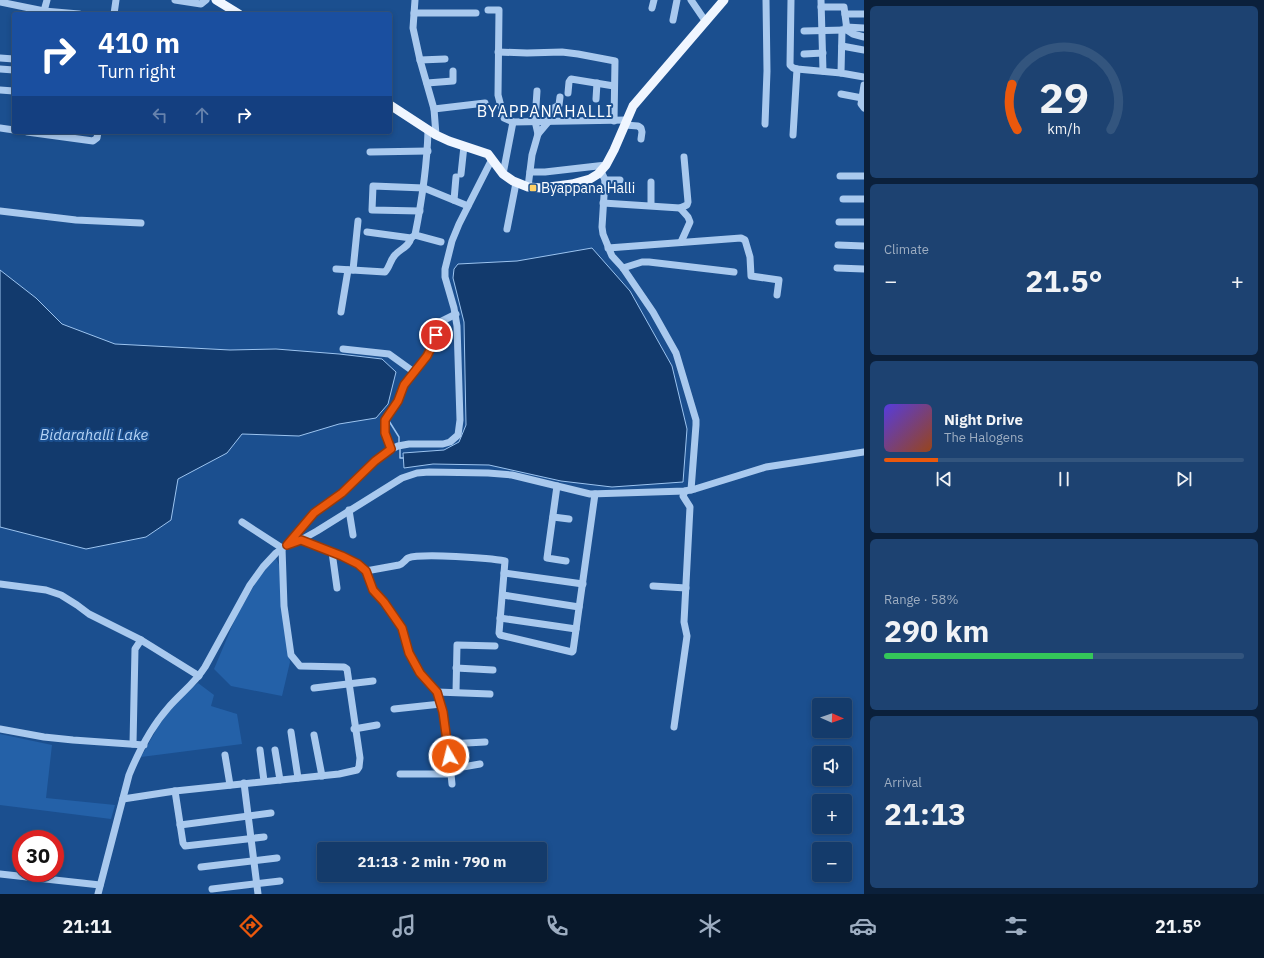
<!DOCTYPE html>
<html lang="en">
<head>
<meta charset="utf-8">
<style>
  :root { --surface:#143b6b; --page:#1d4271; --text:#f1f3f6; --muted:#9dadc1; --line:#33557e; --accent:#ea580c }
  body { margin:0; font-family:"IBM Plex Sans",sans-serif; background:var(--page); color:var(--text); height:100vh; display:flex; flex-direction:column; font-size:15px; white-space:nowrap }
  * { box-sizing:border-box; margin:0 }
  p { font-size:13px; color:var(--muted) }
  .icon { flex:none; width:22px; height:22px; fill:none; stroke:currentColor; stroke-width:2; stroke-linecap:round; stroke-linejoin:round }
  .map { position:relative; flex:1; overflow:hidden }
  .panel { display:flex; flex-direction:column; gap:6px; padding:6px; background:#0b203b; width:400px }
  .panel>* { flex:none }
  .top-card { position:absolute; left:12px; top:12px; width:380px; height:122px; border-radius:4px; box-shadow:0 2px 6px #0003,0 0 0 1px var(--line); background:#1a4fa0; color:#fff; overflow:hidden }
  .needle { width:26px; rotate:92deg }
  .tools { position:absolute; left:812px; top:698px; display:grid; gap:8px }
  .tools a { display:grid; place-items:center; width:40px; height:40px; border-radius:4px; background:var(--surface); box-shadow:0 2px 6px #0003,0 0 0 1px var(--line); font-size:20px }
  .speed { position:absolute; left:12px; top:830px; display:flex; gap:8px; font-size:20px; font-weight:700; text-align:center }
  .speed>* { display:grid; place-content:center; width:52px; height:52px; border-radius:50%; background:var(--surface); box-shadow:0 2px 6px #0003,0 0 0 1px var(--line); line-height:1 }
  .speed .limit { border:6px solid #d22; background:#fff; color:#111 }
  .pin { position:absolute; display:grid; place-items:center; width:34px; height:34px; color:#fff; margin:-17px; border:2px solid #fff; border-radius:50%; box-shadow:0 1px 4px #0007 }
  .me { position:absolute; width:44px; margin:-22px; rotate:352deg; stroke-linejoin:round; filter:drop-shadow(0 0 3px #0008) }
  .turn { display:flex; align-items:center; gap:14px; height:84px; padding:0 20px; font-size:18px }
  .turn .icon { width:52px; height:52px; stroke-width:2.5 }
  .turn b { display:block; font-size:28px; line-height:34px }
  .lanes { display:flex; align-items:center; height:38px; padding:0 20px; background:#0003; justify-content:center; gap:20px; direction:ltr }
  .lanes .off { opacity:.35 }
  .big { font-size:30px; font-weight:700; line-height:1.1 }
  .panel .widget { flex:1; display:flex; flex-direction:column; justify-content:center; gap:6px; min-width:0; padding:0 14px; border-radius:6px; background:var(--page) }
  .panel .dial { align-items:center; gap:0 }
  .dial svg { height:104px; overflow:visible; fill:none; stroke:var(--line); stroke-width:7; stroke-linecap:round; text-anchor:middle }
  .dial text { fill:var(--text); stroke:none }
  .song { display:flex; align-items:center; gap:12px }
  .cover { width:48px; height:48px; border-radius:6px; background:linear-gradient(135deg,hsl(250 70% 55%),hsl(20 70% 35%)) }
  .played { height:4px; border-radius:2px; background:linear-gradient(90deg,var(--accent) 15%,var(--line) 15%) }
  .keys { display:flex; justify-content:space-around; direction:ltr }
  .heat { display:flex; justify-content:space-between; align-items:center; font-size:22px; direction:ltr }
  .charge { height:6px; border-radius:3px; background:linear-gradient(90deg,#34c759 58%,var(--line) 0) }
  .trip { position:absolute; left:317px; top:842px; width:230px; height:40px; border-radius:4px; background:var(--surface); box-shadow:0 2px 6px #0003,0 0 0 1px var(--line); font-weight:700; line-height:40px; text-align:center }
  .dock { display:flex; height:64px; justify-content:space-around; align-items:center; background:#08182b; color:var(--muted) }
  .dock .icon { width:28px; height:28px }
  .dock .on { color:var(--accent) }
  .dock b { font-size:18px; color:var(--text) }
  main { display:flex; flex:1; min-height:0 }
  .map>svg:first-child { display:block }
  .green { fill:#2461a8 }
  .water { fill:#123a6d; stroke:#9cc4f0 }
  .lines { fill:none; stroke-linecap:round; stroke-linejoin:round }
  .stream { stroke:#9cc4f0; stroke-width:1.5 }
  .minor { stroke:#a9c9ee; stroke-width:7 }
  .major { stroke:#f0f6ff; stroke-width:9 }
  .route-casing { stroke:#983908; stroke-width:10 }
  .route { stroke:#ea580c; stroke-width:7 }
  .poi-dot { fill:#ffd166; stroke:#1b4f8f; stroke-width:1.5 }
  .labels { text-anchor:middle; stroke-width:4; stroke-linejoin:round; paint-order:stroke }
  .poi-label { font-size:14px; fill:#fff; stroke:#1b4f8f; text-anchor:start }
  .water-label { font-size:15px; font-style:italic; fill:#b5d3f5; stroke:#1b4f8f }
  .quarter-label { font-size:16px; letter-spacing:1px; fill:#fff; stroke:#1b4f8f }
</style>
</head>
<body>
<main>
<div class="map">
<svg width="864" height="894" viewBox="0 0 864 894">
  <rect width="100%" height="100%" fill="#1b4f8f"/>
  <!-- green -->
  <g class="green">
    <path d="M276 558 280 567 284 627 290 662 282 696 231 686 214 669 236 617 259 577Z"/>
    <path d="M198 683 214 695 211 706 237 714 242 744 141 757 159 725 177 701Z"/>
    <path d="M0 734 52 745 46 798 115 805 111 819 0 805Z"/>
  </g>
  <!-- water -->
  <g class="water">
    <path d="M592 248 630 291 672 366 687 429 683 482 612 487 561 481 489 465 433 464 404 468 403 453 444 450 459 442 466 425 464 322 453 278 454 269 458 264 517 261Z"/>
    <path d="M0 270 36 298 62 324 115 344 230 350 276 349 339 354 382 359 396 372 388 404 376 418 339 424 299 436 242 434 227 453 178 479 171 520 146 537 86 549 0 527Z"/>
  </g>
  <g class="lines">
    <!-- stream -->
    <g class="stream">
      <path d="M389 421 399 437V444"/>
      <path d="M400 448V458H403"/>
    </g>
    <!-- minor -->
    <g class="minor">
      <path d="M175 0 201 4 206 0"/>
      <path d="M415 0 413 28 420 60 434 109 436 135"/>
      <path d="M691 0 706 22"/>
      <path d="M791 0 790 65 793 68 797 69 841 73"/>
      <path d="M821 0 823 71"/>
      <path d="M0 2 44 11 79 14"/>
      <path d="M821 7H844L847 30 853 34 864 37"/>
      <path d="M652 8 654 0"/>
      <path d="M488 10H499L498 95 504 118 513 122 627 120"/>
      <path d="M44 11 47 0"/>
      <path d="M414 13H476"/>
      <path d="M114 14 116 0"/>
      <path d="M845 14H864"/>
      <path d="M673 20 677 0"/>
      <path d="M846 27 864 28"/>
      <path d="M842 30 841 73 864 77"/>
      <path d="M804 31 845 30"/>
      <path d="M842 46 864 50"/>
      <path d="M498 52 527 53 562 52 578 54 615 61 614 121"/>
      <path d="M804 54 823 53"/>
      <path d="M0 58 14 59"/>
      <path d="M420 60 445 59"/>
      <path d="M0 69 14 70"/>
      <path d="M427 83 453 81V71"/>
      <path d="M864 85 861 104 864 108"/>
      <path d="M0 90 14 91"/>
      <path d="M568 93 569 82 571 79 614 86"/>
      <path d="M841 94 862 98"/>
      <path d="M596 99 597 83"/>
      <path d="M434 109 485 103"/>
      <path d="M765 124 767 71 766 0"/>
      <path d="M625 125 638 126 641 128 642 132 641 139"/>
      <path d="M0 128 14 130"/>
      <path d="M27 132 93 141 97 138 98 132"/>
      <path d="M538 134 549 121 550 110 559 105 560 97"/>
      <path d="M793 135 797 69"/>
      <path d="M370 152 428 151"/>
      <path d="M601 171 605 180 602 227 603 234 612 256 623 268 653 312 676 353 696 420V425L691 490"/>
      <path d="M530 172H545L606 165"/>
      <path d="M461 174 464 146"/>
      <path d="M503 174 513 122"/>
      <path d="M840 176H864"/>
      <path d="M605 180H620"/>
      <path d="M528 187 532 155 538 134 535 121 537 91"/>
      <path d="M843 199H864"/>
      <path d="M454 200 456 177"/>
      <path d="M603 203 680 208 688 217 690 222 681 242"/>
      <path d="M651 205V182"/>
      <path d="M680 208 687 205 688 202 684 157"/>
      <path d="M0 211 76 220 141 223"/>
      <path d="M420 211 372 210 373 186 424 188 468 206"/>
      <path d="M839 222H864"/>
      <path d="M507 229 516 183"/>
      <path d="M367 232 411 238 415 235C422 200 427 166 428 131"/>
      <path d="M415 235 441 242"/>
      <path d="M838 245 864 246"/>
      <path d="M608 248 741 238 745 240 750 257 751 276 779 280 777 295"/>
      <path d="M623 268 642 262H649L734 272"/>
      <path d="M837 268 864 269"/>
      <path d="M336 269 385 272C390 267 390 260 395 255 400 249 409 247 411 238"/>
      <path d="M353 270 358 221"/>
      <path d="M341 312 348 270"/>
      <path d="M343 349 389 354 414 372"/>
      <path d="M391 449 385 433V420L398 401 404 385 422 363 431 348 442 321 456 314"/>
      <path d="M557 486 547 558 566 561"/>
      <path d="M349 510 353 535"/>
      <path d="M553 517 569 519"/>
      <path d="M301 540 342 556 363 568 368 573 373 590 384 602 399 624 403 632 409 653 420 673 437 692 441 704 448 744 452 784"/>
      <path d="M287 545 314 513 342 493 387 451 398 446 409 444H443L450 442 458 435 460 420 457 326 454 308 445 277V269L452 241 459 224 492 159"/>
      <path d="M332 552 337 588"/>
      <path d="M366 571 399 565C403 564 405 560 408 558 421 553 490 558 505 561L499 633 500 635 572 652 573 651 595 494"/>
      <path d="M504 573 583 584"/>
      <path d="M0 584 46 590 61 595 77 605 89 614 141 640 199 676"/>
      <path d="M653 586 686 588"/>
      <path d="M503 595 579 607"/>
      <path d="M500 618 576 629"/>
      <path d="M456 668 493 670"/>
      <path d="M314 688 373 681"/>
      <path d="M437 692 490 694"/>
      <path d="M456 692 457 645 495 646"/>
      <path d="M394 709 441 704"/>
      <path d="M674 727 687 636 684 622 690 507 683 496 685 491"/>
      <path d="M0 729 44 737 73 740 144 745"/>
      <path d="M354 729 377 725"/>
      <path d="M291 732 298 778"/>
      <path d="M314 735 322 776"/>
      <path d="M133 744 135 649 141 640"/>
      <path d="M448 744 485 742"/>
      <path d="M260 750 264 781"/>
      <path d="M275 750 280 780"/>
      <path d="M225 755 230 785"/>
      <path d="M451 769 480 764"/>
      <path d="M400 774H451"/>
      <path d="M244 783 258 894"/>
      <path d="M175 791 183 843 185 846 264 837"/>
      <path d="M123 799 175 791 339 774 357 770 359 767 360 758 347 669 344 667 300 666 291 655 284 606 282 548 242 522"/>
      <path d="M180 825 271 813"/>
      <path d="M201 867 277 858"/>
      <path d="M0 874 100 885"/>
      <path d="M212 889 280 881"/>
      <path d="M98 894 129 775C138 753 152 726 168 708 180 694 195 683 205 667L250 585 263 567 276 553 287 545 301 540 317 531 402 478 417 473 429 472 488 473 512 475 590 494 685 491 695 489 766 467 864 452"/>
    </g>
    <!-- major -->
    <g class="major">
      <path d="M216 0 239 14"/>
      <path d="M390 105 436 135 449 141 488 154 503 174 513 181 528 187 542 188 572 184 590 179 598 174 606 165 614 150 633 106 724 0"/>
    </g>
  </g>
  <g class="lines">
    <defs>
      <path id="route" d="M436 335 431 348 427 356 404 385 398 401 385 420V433L391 449 375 461 342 493 314 513 287 545 301 540 342 556 358 564 366 571 373 590 384 602 402 628 409 653 420 673 437 692 443 712 449 756"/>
    </defs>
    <!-- route casing -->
    <use href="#route" class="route-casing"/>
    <!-- route -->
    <use href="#route" class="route"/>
  </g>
  <!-- markers -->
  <rect class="poi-dot" x="529" y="184" width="8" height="8" rx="2"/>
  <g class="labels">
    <!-- poi labels -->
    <g class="poi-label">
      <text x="541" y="193">Byappana Halli</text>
    </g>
    <!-- water labels -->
    <g class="water-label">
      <text x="94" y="440">Bidarahalli Lake</text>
    </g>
    <!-- quarter labels -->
    <g class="quarter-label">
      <text x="545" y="117">BYAPPANAHALLI</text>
    </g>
  </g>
</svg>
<div class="tools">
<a><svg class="needle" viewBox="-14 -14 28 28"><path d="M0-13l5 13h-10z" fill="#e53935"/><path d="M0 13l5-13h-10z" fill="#9dadc1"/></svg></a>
<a><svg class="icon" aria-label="sound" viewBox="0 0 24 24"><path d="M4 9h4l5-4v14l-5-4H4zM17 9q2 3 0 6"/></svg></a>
<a>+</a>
<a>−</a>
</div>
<div class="speed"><div class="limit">30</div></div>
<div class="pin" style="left:436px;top:335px;background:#d93025"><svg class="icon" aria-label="arrive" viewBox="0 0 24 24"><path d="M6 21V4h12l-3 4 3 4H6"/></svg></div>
<svg class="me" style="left:449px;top:756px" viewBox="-20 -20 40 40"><circle r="17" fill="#ea580c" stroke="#fff" stroke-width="3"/><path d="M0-11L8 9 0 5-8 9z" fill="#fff"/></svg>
<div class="trip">21:13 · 2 min · 790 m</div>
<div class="top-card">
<div class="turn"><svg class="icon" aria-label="right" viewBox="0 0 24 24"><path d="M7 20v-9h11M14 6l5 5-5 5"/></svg><div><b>410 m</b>Turn right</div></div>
<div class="lanes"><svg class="icon off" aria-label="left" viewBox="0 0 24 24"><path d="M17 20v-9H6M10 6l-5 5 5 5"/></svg><svg class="icon off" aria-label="ahead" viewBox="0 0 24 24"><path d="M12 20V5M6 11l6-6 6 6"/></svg><svg class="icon" aria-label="right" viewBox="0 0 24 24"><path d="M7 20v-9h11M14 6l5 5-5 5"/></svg></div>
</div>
</div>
<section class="panel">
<div class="widget dial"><svg viewBox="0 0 100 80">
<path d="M14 69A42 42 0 1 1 86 69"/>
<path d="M14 69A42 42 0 0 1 10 34" stroke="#ea580c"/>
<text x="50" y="56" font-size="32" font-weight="700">29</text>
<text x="50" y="72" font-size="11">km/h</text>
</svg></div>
<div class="widget"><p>Climate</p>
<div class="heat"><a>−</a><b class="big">21.5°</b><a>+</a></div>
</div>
<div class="widget">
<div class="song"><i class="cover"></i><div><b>Night Drive</b><p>The Halogens</p></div></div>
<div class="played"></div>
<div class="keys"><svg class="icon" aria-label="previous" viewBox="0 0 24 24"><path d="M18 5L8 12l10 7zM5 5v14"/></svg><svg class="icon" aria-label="pause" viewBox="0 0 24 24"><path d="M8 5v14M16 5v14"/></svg><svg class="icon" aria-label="next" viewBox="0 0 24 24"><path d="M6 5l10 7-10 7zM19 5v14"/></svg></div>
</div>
<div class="widget"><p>Range · 58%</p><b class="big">290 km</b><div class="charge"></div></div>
<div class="widget"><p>Arrival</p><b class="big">21:13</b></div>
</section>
</main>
<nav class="dock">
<b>21:11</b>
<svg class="icon on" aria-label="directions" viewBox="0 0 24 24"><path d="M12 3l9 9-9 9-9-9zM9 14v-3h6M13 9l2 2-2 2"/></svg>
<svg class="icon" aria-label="music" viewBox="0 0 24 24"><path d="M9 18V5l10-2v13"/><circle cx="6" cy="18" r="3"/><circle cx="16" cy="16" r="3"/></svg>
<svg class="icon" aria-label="phone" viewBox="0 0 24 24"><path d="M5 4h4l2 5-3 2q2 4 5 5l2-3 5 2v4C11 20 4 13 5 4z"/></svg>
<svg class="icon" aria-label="climate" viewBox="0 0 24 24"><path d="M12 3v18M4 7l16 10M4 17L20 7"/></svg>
<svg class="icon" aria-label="car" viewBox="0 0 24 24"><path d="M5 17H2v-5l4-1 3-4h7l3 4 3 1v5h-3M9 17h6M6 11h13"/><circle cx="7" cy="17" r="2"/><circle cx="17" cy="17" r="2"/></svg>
<svg class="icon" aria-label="filters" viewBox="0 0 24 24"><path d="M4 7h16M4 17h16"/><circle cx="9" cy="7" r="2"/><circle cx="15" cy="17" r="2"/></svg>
<b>21.5°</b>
</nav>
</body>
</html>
